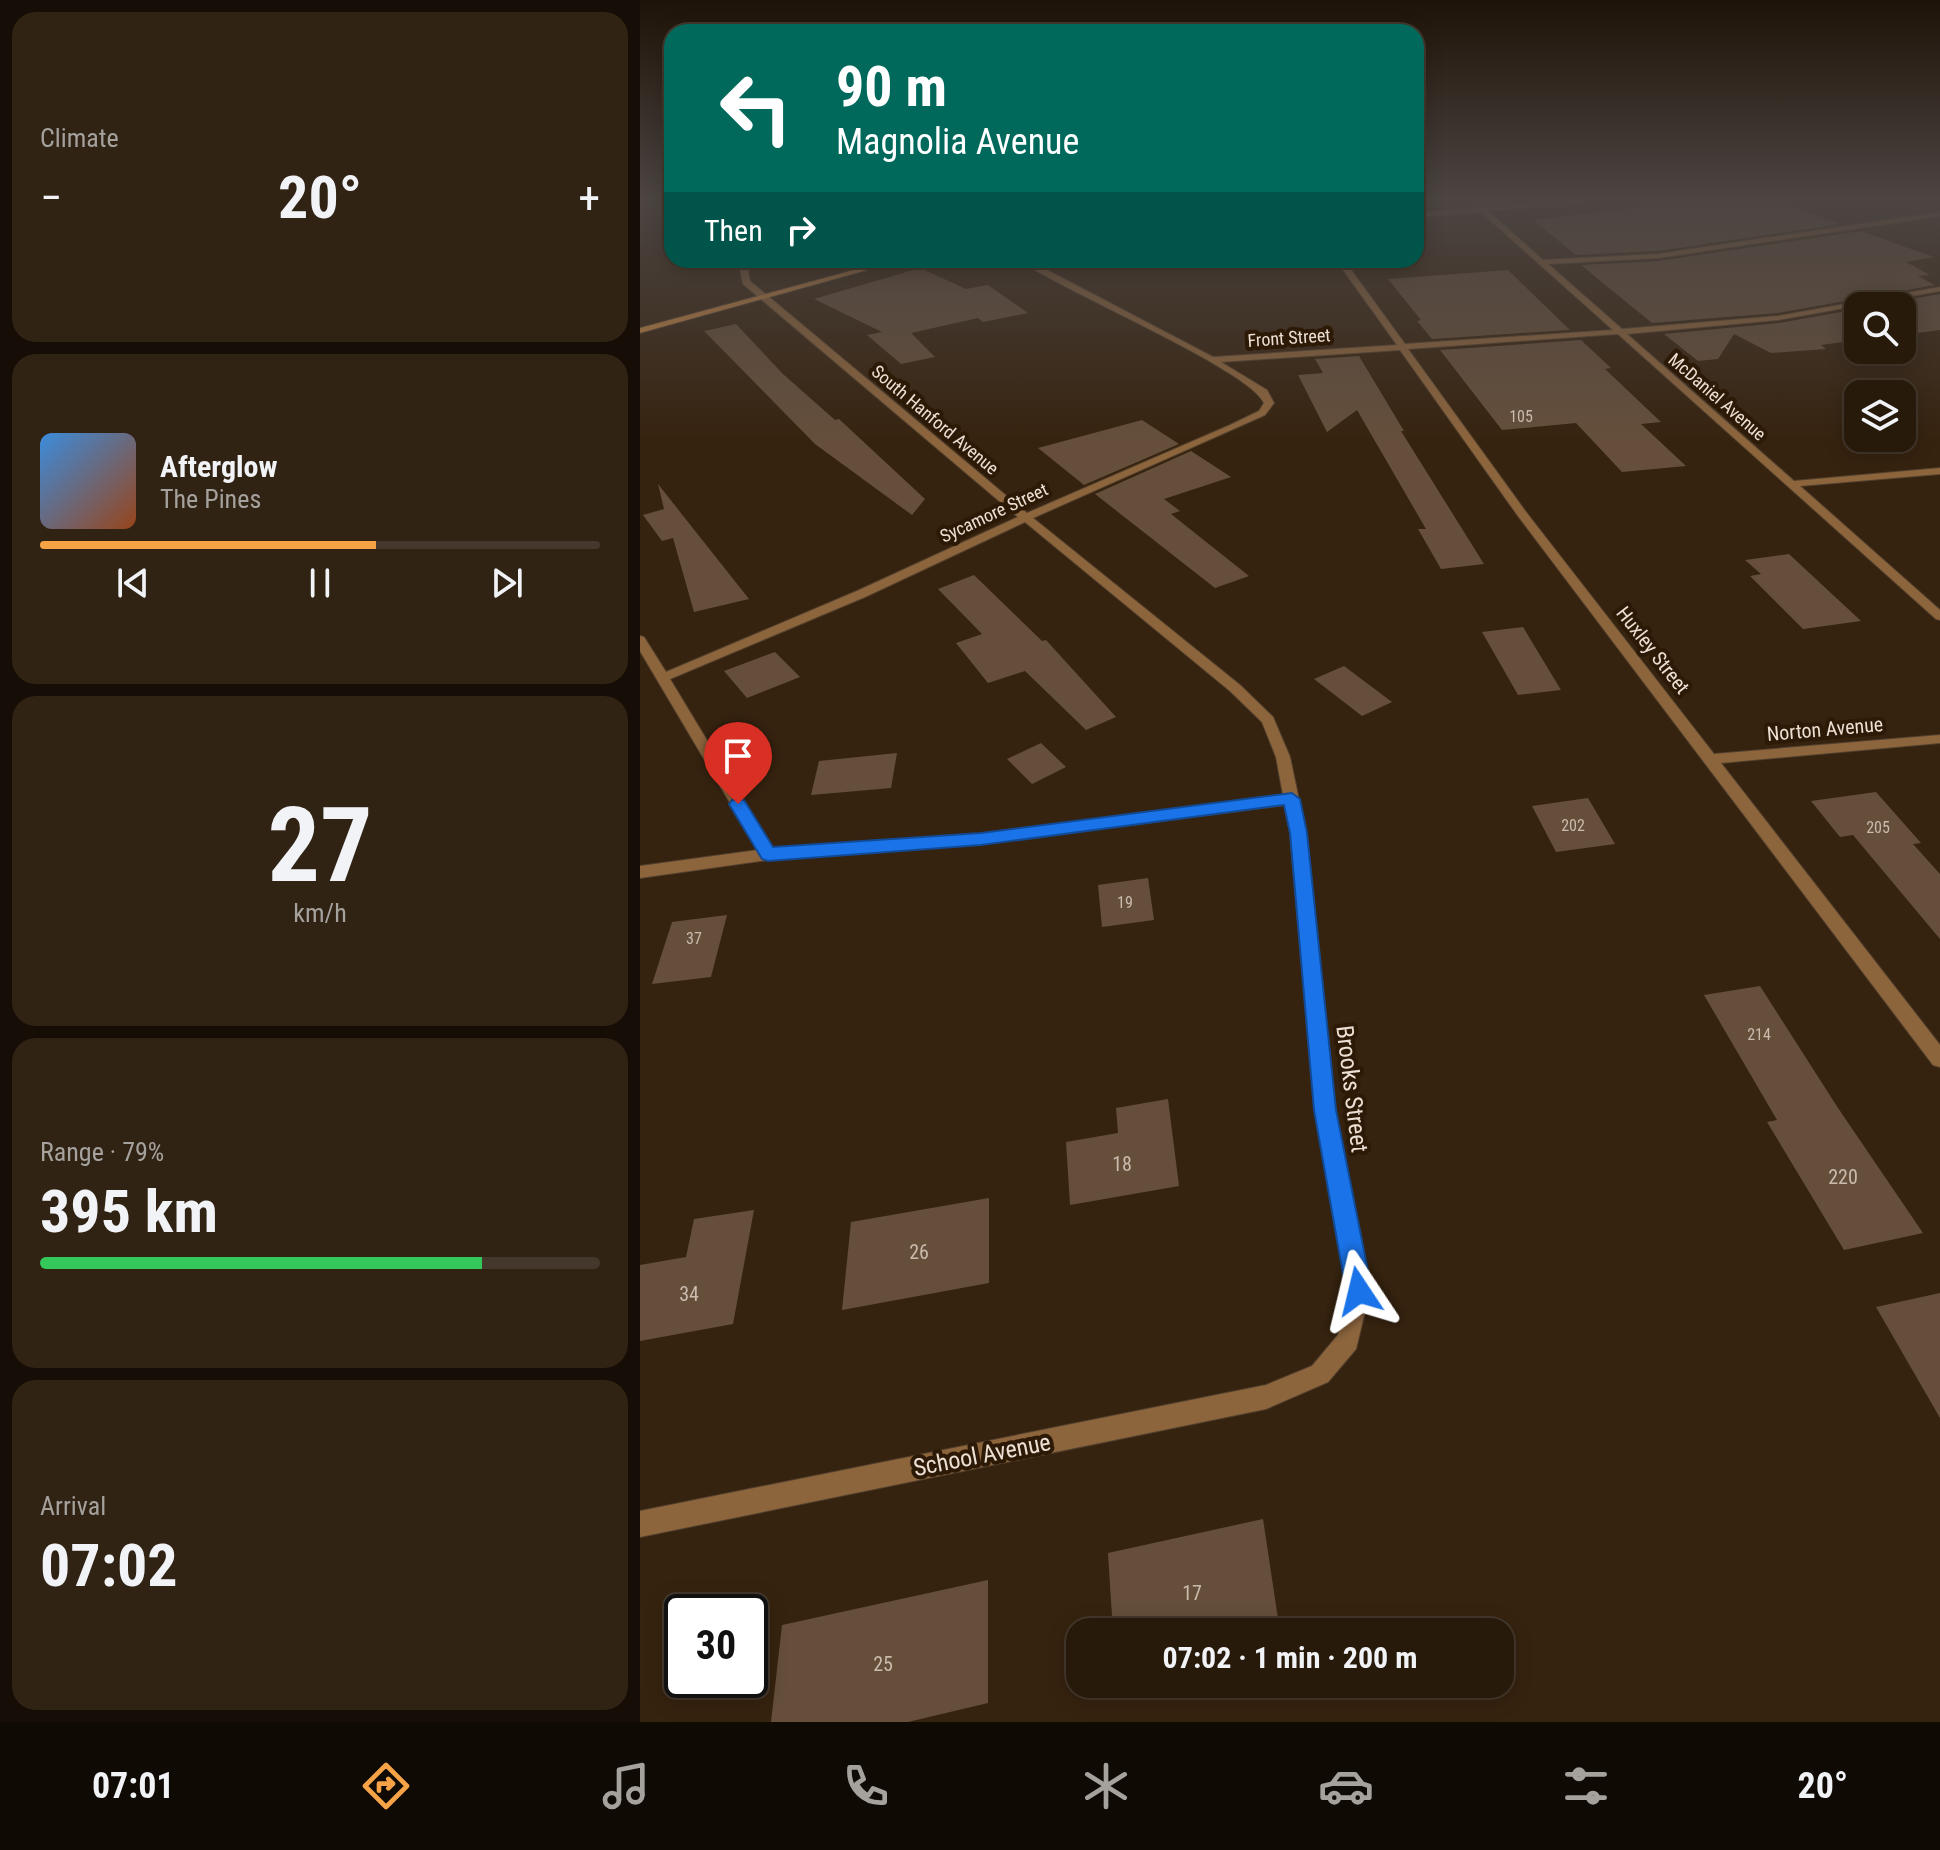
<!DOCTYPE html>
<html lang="en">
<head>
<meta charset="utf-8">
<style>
  :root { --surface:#281a0b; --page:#302314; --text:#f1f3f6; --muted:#a5a19d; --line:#44382c; --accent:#f6a247 }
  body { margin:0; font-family:"Roboto Condensed",sans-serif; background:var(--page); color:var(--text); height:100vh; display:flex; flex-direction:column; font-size:30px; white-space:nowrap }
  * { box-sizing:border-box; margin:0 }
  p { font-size:26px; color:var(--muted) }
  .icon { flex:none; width:44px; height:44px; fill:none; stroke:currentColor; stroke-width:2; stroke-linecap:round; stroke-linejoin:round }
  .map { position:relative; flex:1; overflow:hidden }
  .side { display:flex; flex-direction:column; gap:12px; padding:12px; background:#160e06; width:640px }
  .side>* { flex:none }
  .top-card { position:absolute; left:24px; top:24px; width:760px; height:244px; border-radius:24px; box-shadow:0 4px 20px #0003,0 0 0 2px var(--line); background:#00695c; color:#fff; overflow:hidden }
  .buttons { position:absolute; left:1204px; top:292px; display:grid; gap:16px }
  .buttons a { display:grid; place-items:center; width:72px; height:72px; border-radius:16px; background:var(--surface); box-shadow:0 4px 20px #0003,0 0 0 2px var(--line); font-size:40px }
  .speed { position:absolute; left:24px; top:1594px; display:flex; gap:16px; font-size:40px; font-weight:700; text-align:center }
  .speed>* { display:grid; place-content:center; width:104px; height:104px; border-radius:50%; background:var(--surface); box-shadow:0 4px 20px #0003,0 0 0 2px var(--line); line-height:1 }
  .speed .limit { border:4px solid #111; border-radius:12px; background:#fff; color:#111 }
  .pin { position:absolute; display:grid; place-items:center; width:68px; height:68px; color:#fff; margin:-82px -34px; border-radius:50% 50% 50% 0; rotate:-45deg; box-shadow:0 0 8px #0007 }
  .pin .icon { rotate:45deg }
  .me { position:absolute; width:88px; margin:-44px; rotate:350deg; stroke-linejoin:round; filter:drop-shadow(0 0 6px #0008) }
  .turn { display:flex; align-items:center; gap:28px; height:168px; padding:0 40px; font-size:36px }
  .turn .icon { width:104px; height:104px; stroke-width:2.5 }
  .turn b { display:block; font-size:56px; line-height:68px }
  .then { display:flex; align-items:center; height:76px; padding:0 40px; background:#0003; gap:16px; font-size:30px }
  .big { font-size:60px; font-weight:700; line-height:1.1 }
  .side .widget { flex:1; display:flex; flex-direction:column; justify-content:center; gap:12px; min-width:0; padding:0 28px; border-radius:24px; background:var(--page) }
  .side .dial { align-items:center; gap:0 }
  .dial b { font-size:104px; line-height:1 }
  .song { display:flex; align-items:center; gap:24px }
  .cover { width:96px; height:96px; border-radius:12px; background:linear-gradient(135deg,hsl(210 70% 55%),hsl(20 70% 35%)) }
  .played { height:8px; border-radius:4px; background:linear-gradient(90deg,var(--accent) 60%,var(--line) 60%) }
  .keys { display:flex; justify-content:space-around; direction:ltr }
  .heat { display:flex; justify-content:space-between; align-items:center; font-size:44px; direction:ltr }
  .charge { height:12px; border-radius:6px; background:linear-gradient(90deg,#34c759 79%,var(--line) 0) }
  .trip { position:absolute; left:426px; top:1618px; width:448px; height:80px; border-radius:24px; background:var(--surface); box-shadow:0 4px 20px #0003,0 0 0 2px var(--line); font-weight:700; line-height:80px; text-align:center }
  .menu { display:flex; height:128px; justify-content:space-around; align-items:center; background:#100a04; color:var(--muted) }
  .menu .icon { width:56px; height:56px }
  .menu .current { color:var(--accent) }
  .menu b { font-size:36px; color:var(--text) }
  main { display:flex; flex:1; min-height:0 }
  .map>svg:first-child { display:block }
  .building { fill:#654f3b }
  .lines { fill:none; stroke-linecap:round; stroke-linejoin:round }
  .street-casing { stroke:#53412e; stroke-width:2 }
  .secondary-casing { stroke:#53412e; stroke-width:2 }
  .street { fill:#8d653d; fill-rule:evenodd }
  .secondary { fill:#c78644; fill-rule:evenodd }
  .route { fill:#1a73e8; stroke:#114b97; stroke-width:2 }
  .labels { text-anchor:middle; stroke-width:8; stroke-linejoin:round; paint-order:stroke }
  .number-label { font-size:16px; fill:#cabbad }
  .far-street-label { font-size:18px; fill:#ecdfd3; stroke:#2c1906 }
  .street-label { font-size:20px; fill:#ecdfd3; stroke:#2c1906 }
  .near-number-label { font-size:20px; fill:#cabbad }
  .near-street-label { font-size:24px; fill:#ecdfd3; stroke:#2c1906 }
</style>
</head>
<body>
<main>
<section class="side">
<div class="widget"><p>Climate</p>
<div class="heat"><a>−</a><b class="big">20°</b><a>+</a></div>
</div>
<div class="widget">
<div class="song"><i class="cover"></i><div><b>Afterglow</b><p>The Pines</p></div></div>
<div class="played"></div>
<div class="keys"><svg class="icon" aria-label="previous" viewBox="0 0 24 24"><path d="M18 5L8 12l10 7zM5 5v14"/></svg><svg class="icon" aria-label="pause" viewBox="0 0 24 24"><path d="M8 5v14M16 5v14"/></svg><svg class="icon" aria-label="next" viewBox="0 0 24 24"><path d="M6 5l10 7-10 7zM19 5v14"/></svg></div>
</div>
<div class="widget dial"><b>27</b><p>km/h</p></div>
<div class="widget"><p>Range · 79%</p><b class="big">395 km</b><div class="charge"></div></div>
<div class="widget"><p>Arrival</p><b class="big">07:02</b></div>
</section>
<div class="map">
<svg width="1300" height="1722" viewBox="0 0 1300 1722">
  <rect width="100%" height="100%" fill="#36230f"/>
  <!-- building -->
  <g class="building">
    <path d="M1047 201H1139L1201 224 1018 251 936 255 893 220Z"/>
    <path d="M1221 231 1294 257 1266 262 1290 275 1278 276 1295 285 1138 313 1012 323 941 265 1018 261Z"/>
    <path d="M280 268 326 289 348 285 388 313 343 322 338 318 271 333 295 357 261 364 227 335 242 332 174 299Z"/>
    <path d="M868 270 930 330 792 339 777 321 781 320 748 279Z"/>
    <path d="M1300 294V330L1262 335V306H1233Z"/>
    <path d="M1218 309V340L1181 345 1186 349 1131 353 1094 334 1078 359 1058 361 1024 334 1139 323Z"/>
    <path d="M96 324 143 374 195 420 199 419 285 499 272 515 175 444 64 331Z"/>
    <path d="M941 340 971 368 965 369 1021 422 1001 424 1046 466 982 472 936 423 862 430 800 350Z"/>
    <path d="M719 356 764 431H761L844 564 801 569 778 529H786L717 410 687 432 658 375 683 373 675 359Z"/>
    <path d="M502 420 539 444 444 485 398 448Z"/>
    <path d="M551 451 591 477 524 499 540 511 531 514 609 576 575 588 455 494Z"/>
    <path d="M18 484 44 517 109 599 54 612 33 538 22 541 3 515 24 509Z"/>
    <path d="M1149 554 1221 621 1163 629 1110 576 1121 574 1105 560Z"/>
    <path d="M334 575 402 641 406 640 476 717 446 730 385 671 348 683 316 643 342 634 298 589Z"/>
    <path d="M883 627 921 690 878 695 842 632Z"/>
    <path d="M135 652 160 677 107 698 84 671Z"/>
    <path d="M704 666 752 702 722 716 674 679Z"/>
    <path d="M401 743 426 767 392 784 367 759Z"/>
    <path d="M257 753 251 788 171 795 179 761Z"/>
    <path d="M1236 792 1281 843 1273 844 1300 874V939L1213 835 1200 837 1171 801Z"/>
    <path d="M948 798 975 844 916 852 892 806Z"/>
    <path d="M508 878 514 920 462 927 458 885Z"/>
    <path d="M87 915 71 977 12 984 32 922Z"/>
    <path d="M1120 986 1198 1108 1283 1233 1204 1250 1127 1122 1137 1120 1064 995Z"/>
    <path d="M528 1099 539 1186 430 1205 426 1142 478 1133 476 1108Z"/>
    <path d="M349 1198V1283L202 1310 211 1222Z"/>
    <path d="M114 1210 93 1324 0 1341V1265L46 1257 54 1219Z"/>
    <path d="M1300 1293V1418L1236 1307Z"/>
    <path d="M623 1519 640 1632H473L468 1553Z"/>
    <path d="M348 1580V1703L268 1722H131L142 1625Z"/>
  </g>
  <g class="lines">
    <defs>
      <path id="street" d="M830 201H837L844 208 958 201 848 211 903 260 1018 254 1300 212V216L1018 258 908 264 982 329 1138 316 1300 287V291L1138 320 987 334 1154 481 1300 468V474L1160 486 1300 610V620L1296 619 978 334 768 349 886 512 1074 754 1300 735V743L1081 763 1300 1045V1067L1293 1065 878 516 760 350 581 362 627 390 634 403 625 415 393 518 600 685 633 717 650 757 666 833 695 1110 730 1291 716 1349 688 1382 626 1409 0 1537V1511L626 1385 672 1366 698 1335 708 1291 675 1110 650 833 645 805 341 844 128 860 0 878V866L118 850 0 651V636L4 637 26 672 217 591 378 517 103 284 100 270 107 260H115L108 270 110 281 387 513 590 425 619 411 624 403C609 369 422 291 379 260H388L573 357 757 345 696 260H704L765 344 973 330 841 212 776 217V213L837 208ZM385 522 590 691 622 722 636 757 643 795 341 834 132 848 30 679 225 597Z"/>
      <path id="secondary" d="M251 260H263L0 333V328Z"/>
    </defs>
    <!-- street casing -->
    <use href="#street" class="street-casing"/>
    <!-- secondary casing -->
    <use href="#secondary" class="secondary-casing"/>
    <!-- street -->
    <use href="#street" class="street"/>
    <!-- secondary -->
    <use href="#secondary" class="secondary"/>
  </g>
  <!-- sky -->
  <linearGradient id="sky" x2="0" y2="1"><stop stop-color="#1e1308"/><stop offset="0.45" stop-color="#4c4542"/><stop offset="1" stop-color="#4c4542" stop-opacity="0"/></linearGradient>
  <rect width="1300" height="443" fill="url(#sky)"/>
  <!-- route -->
  <path class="route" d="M652 793 660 799 667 833 696 1110 732 1291 728 1300 719 1304 710 1300 706 1291 674 1110 650 833 644 805 341 845 128 861 122 859 89 804 92 800H104L133 847 341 833Z"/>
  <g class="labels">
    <!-- number labels -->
    <g class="number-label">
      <text x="881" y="422">105</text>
      <text x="933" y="831">202</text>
      <text x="1238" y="833">205</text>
      <text x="485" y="908">19</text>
      <text x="54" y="944">37</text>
      <text x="1119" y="1040">214</text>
    </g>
    <!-- far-street labels -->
    <g class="far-street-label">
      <text transform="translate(649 338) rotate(-4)" y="6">Front Street</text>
      <text transform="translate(1077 397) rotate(41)" y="6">McDaniel Avenue</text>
      <text transform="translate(295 420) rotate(40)" y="6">South Hanford Avenue</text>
      <text transform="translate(354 513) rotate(-25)" y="6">Sycamore Street</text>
    </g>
    <!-- street labels -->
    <g class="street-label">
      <text transform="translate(1013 650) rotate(52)" y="7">Huxley Street</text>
      <text transform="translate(1185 729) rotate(-5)" y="7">Norton Avenue</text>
    </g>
    <!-- near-number labels -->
    <g class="near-number-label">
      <text x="482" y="1171">18</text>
      <text x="1203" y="1184">220</text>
      <text x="279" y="1259">26</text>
      <text x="49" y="1301">34</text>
      <text x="552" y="1600">17</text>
      <text x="243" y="1671">25</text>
    </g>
    <!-- near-street labels -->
    <g class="near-street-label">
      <text transform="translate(712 1089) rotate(83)" y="8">Brooks Street</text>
      <text transform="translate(342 1455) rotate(-11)" y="8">School Avenue</text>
    </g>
  </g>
</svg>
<div class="buttons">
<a><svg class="icon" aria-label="search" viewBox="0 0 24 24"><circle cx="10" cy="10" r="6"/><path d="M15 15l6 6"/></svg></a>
<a><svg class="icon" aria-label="layers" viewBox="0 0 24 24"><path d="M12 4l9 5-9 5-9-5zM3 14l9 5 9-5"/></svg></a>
</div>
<div class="speed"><div class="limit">30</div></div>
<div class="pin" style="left:98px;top:804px;background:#d93025"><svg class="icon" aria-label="arrive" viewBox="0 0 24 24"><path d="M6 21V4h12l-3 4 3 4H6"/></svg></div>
<svg class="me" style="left:719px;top:1291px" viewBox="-20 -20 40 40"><path d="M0-17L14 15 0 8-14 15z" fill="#1a73e8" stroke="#fff" stroke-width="4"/></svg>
<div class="trip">07:02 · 1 min · 200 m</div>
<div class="top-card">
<div class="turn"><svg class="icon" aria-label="left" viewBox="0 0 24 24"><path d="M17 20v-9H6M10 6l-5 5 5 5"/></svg><div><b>90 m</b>Magnolia Avenue</div></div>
<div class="then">Then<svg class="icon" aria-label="right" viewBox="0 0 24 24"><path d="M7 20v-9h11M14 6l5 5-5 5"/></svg></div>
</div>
</div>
</main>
<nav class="menu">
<b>07:01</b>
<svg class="icon current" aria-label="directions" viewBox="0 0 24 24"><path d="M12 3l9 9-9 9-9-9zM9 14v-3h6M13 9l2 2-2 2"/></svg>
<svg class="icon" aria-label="music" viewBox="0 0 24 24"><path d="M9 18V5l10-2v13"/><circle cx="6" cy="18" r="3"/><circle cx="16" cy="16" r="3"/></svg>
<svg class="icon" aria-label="phone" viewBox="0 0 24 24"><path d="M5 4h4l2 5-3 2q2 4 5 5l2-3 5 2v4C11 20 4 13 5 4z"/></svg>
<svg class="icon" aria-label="climate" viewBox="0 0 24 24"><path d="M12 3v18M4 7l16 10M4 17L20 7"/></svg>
<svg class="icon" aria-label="car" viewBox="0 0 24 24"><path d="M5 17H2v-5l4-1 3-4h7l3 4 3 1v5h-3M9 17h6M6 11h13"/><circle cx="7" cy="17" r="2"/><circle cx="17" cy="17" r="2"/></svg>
<svg class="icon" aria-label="filters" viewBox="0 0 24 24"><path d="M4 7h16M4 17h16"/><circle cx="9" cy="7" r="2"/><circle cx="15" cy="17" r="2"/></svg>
<b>20°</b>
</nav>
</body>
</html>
